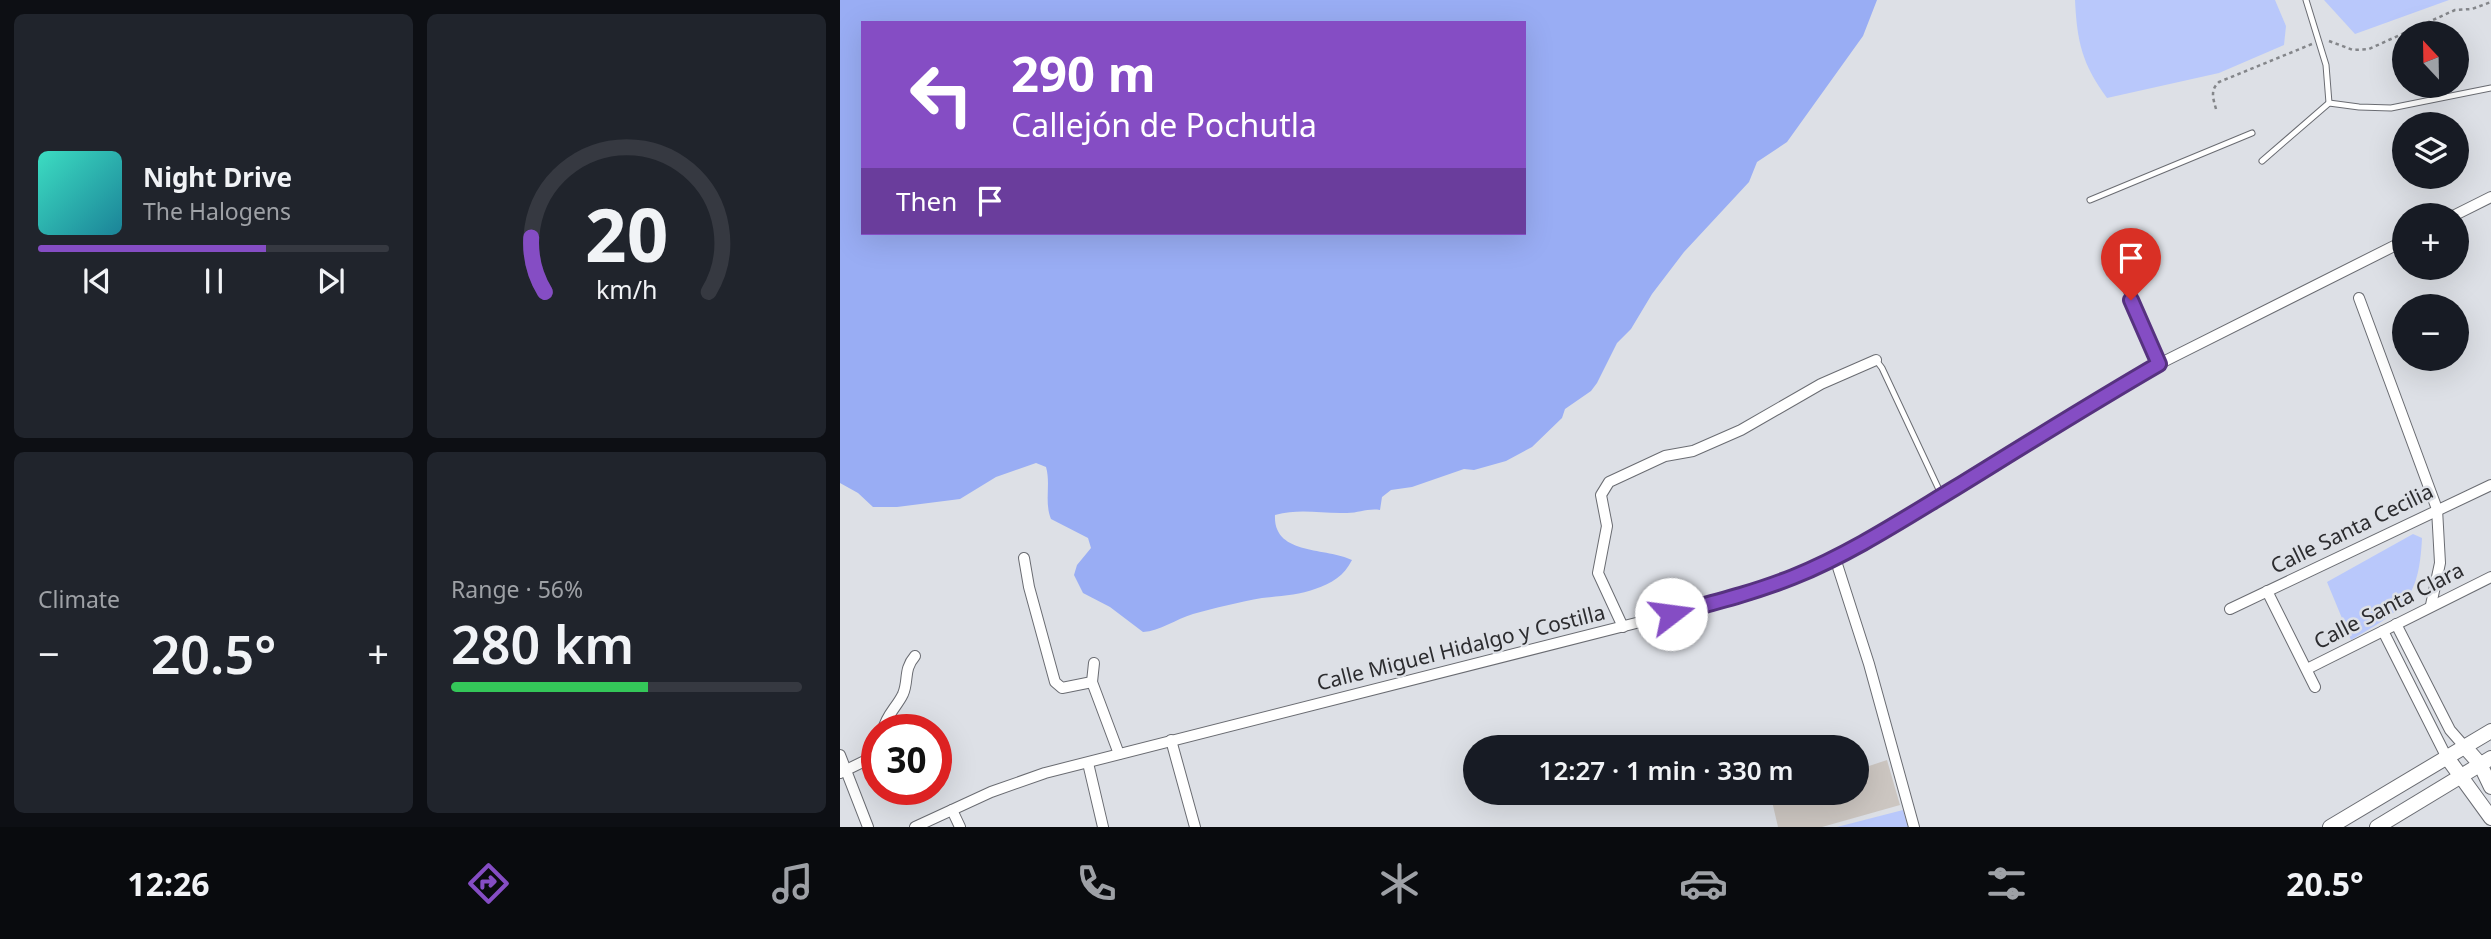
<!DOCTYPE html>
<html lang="en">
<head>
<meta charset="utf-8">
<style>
  :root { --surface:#171b24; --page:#20242c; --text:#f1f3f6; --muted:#9ea1a6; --line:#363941; --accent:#854dc4 }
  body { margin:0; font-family:"Noto Sans",sans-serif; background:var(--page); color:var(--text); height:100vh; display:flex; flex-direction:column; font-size:26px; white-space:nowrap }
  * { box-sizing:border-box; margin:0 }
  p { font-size:23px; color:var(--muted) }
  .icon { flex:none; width:38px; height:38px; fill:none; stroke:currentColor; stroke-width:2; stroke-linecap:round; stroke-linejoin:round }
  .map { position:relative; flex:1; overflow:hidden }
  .sheet { display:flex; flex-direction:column; gap:14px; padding:14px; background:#0d0f14; width:840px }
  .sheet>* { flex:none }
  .top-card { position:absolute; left:21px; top:21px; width:665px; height:214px; border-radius:0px; box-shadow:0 7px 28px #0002; background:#854dc4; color:#fff; overflow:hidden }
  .needle { width:46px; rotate:338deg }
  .tools { position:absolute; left:1552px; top:21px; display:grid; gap:14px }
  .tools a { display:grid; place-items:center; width:77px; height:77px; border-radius:50%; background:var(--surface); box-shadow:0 7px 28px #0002; font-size:35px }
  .speed { position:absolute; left:21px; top:714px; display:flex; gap:14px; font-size:35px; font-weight:700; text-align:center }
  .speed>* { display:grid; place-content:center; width:91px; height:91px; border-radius:50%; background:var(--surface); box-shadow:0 7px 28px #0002; line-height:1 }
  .speed .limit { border:10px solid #d22; background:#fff; color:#111 }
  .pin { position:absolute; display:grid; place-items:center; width:60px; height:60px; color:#fff; margin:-72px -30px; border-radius:50% 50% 50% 0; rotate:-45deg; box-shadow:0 0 7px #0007 }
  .pin .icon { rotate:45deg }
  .me { position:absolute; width:77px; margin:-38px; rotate:75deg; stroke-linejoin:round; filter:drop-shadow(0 0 5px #0008) }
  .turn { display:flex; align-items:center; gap:24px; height:147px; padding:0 35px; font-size:32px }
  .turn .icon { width:91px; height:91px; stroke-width:2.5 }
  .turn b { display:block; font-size:49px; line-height:60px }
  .then { display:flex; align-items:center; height:66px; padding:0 35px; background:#0003; gap:14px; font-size:26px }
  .big { font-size:52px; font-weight:600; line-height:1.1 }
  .sheet .card { flex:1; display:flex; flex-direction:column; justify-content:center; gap:10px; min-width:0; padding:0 24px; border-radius:10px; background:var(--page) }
  .sheet .dial { align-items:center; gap:0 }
  .dial svg { height:182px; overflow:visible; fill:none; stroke:var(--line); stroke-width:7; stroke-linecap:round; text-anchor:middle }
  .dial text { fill:var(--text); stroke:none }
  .song { display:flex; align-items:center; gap:21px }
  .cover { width:84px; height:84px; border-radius:10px; background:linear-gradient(135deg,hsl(170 70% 55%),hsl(190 70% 35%)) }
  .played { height:7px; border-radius:4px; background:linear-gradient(90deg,var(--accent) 65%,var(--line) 65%) }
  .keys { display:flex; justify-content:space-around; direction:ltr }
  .heat { display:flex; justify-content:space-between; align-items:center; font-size:38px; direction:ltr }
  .charge { height:10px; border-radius:5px; background:linear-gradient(90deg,#34c759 56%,var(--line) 0) }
  .sheet .tiles { flex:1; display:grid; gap:14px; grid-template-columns:repeat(2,1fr) }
  .trip { position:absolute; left:623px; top:735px; width:406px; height:70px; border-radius:35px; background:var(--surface); box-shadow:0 7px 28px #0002; font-weight:600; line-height:70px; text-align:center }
  .dock { display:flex; height:112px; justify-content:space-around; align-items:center; background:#090b0e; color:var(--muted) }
  .dock .icon { width:49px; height:49px }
  .dock .current { color:var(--accent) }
  .dock b { font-size:32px; color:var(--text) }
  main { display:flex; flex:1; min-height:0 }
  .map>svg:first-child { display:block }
  .green { fill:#b9c8fb }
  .forest { fill:#99adf4; fill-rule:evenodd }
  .building { fill:#ccc6c1 }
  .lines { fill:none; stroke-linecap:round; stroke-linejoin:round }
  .lane-casing { stroke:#6a6c72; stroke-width:7 }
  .street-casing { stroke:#6a6c72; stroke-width:12 }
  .secondary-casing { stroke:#6a6c72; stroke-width:16 }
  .path { stroke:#84868a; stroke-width:2.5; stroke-dasharray:3.5 3.5; stroke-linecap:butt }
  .lane { stroke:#fff; stroke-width:5 }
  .street { stroke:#fff; stroke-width:10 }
  .secondary { stroke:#fff; stroke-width:14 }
  .route-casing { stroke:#56327f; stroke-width:18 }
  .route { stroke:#854dc4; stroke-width:12 }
  .labels { text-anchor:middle; stroke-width:5; stroke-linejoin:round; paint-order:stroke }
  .street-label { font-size:21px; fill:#2c2c2f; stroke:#dde0e6 }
</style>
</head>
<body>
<main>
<section class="sheet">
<div class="tiles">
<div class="card">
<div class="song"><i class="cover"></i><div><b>Night Drive</b><p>The Halogens</p></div></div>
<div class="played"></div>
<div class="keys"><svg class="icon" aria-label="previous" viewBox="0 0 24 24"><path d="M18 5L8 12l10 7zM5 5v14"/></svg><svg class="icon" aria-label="pause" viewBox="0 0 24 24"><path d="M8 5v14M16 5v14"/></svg><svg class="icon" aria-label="next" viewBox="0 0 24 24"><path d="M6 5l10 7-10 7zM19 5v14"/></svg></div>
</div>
<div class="card dial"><svg viewBox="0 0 100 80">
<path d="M14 69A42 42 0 1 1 86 69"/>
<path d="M14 69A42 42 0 0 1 8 45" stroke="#854dc4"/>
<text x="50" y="56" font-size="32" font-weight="700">20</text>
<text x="50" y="72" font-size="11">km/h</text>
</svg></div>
<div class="card"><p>Climate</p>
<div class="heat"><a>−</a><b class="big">20.5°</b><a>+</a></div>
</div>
<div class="card"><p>Range · 56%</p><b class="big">280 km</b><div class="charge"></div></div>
</div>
</section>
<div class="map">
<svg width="1651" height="827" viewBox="0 0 1651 827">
  <rect width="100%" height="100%" fill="#dde0e6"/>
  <!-- green -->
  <g class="green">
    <path d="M1235 0H1435L1446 26 1444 45 1379 73 1267 98C1242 64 1237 42 1235 0Z"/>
    <path d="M1484 0H1609L1515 34Z"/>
    <path d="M1573 534 1582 538C1579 601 1563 610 1511 640L1487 582Z"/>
    <path d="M1063 810 1068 827H997Z"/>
  </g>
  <!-- forest -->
  <path class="forest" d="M0 0H1037L1023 36 947 142 917 162 909 182 844 252 812 294 791 329 777 343 757 383 751 391 725 409 722 418 692 447 666 461 634 470 624 469 572 487 551 490 542 497 540 510C528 508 519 513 507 513 480 514 462 508 435 515 433 556 487 547 512 560 504 576 492 583 475 589 459 595 439 596 422 598 400 602 375 608 353 614 336 619 320 631 303 632L270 607 243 593 234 575 237 565 251 548 248 538 211 519C204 502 211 484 206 467L196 463 156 477 120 499 57 507H33L18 493 0 483ZM23 23H684V233H23Z"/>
  <!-- building -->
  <path class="building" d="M1047 760 1060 805 982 827H938L931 797 943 793H1017V770Z"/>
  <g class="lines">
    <defs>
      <g id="lane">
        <path d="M1466 0 1486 65 1489 103"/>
        <path d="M1422 161 1489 103 1519 107 1551 108 1651 88"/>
        <path d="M1250 200 1412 133"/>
        <path d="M1271 257 1319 364"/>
        <path d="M1036 360 1042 368 1102 496"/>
      </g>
      <g id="street">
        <path d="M1615 215 1651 197"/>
        <path d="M1519 298 1597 509 1600 563 1591 605"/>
        <path d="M184 558 189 587 215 682 222 688 252 682"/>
        <path d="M995 558 1029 664 1074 827"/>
        <path d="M1427 591 1475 687"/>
        <path d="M1390 609 1651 485"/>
        <path d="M1556 624 1610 730 1624 746"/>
        <path d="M783 627 758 573 767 526 761 495 769 482 825 456 853 451 901 430 981 384 1036 360"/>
        <path d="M1543 631 1606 756"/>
        <path d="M254 663 252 682 279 754"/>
        <path d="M1467 669 1651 577"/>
        <path d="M43 730C46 715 57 707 63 694 69 680 63 670 75 656"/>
        <path d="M331 740 355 827"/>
        <path d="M0 755 28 827"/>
        <path d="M248 763 263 827"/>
        <path d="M0 773 37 755"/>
        <path d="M112 810 120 827"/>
        <path d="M75 827 151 792 205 773 808 620 900 596 953 577 995 558 1049 529 1224 420 1319 364 1564 241"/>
      </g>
      <g id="secondary">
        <path d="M1624 746 1640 764 1651 787"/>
        <path d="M1606 756 1651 818"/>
        <path d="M1490 827 1651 731"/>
        <path d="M1537 827 1651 758"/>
      </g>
    </defs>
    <!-- lane casing -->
    <use href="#lane" class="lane-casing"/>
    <!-- street casing -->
    <use href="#street" class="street-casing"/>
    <!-- secondary casing -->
    <use href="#secondary" class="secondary-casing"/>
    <!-- path -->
    <g class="path">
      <path d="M1489 41 1513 50 1529 49 1615 10 1632 9 1651 2"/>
      <path d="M1376 109C1373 98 1370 90 1379 82L1472 44"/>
    </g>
    <!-- lane -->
    <use href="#lane" class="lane"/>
    <!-- street -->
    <use href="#street" class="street"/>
    <!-- secondary -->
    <use href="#secondary" class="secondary"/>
  </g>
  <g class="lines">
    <defs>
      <path id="route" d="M831 614C872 603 913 593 953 577 1010 554 1062 520 1115 488 1183 446 1250 404 1319 364L1291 300"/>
    </defs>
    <!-- route casing -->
    <use href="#route" class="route-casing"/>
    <!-- route -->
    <use href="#route" class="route"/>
  </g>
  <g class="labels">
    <!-- street labels -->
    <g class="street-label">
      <text transform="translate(1512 529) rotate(-26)" y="7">Calle Santa Cecilia</text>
      <text transform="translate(1549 606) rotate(-27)" y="7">Calle Santa Clara</text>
      <text transform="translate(621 648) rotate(-14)" y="7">Calle Miguel Hidalgo y Costilla</text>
    </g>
  </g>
</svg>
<div class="tools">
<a><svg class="needle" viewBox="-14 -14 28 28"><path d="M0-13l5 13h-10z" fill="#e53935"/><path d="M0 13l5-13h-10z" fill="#9ea1a6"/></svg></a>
<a><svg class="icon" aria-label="layers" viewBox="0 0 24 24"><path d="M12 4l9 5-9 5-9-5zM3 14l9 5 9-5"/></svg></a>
<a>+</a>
<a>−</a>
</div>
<div class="speed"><div class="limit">30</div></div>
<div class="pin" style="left:1291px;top:300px;background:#d93025"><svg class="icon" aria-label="arrive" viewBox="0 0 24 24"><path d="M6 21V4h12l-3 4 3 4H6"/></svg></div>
<svg class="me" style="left:831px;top:614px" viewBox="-20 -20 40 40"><circle r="19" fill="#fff"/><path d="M0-13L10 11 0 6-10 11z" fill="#854dc4"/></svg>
<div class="trip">12:27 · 1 min · 330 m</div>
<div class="top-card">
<div class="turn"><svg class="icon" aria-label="left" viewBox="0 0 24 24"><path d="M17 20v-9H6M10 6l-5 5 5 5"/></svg><div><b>290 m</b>Callejón de Pochutla</div></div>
<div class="then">Then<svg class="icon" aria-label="arrive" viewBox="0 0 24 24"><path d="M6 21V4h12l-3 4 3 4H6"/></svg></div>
</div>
</div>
</main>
<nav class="dock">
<b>12:26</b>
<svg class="icon current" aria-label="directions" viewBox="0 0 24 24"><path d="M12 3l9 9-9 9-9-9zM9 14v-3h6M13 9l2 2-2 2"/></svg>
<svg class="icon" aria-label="music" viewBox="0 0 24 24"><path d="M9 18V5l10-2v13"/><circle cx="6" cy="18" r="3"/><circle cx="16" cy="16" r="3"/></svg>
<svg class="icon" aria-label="phone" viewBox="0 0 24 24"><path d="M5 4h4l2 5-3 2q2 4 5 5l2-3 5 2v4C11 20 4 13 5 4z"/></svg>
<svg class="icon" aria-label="climate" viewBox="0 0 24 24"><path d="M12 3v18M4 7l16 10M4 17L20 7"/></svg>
<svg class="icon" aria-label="car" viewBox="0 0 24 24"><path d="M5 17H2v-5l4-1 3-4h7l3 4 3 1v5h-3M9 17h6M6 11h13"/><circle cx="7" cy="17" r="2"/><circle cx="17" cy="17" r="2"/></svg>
<svg class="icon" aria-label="filters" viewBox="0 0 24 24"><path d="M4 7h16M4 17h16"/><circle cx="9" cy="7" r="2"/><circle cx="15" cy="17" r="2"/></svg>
<b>20.5°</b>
</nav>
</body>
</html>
